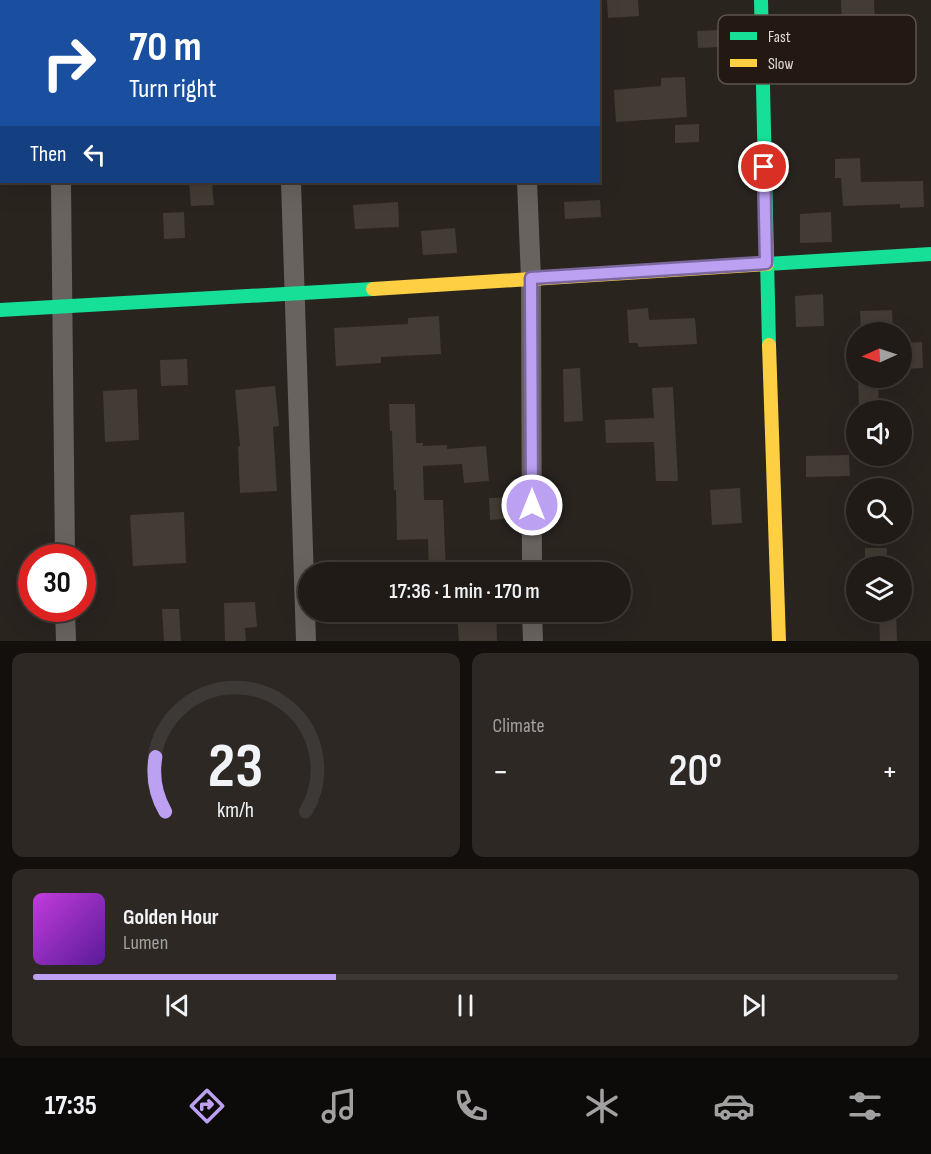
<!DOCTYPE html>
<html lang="en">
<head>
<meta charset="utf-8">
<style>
  :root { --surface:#201b17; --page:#2d2824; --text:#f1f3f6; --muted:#a2a1a1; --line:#3d3936; --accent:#bca0f2 }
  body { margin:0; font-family:"Sofia Sans Condensed",sans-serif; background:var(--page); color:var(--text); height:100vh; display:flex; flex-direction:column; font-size:22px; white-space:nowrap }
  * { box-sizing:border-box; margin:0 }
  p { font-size:20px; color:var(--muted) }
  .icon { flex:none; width:33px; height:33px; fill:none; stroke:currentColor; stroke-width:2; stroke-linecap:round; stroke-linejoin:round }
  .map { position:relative; height:641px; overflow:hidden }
  .sheet { display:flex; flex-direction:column; gap:12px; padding:12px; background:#120f0d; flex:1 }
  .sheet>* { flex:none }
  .guide { position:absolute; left:0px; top:0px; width:600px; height:183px; box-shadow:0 6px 24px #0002,0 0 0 2px var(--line); background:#1a4fa0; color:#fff; overflow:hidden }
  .needle { width:39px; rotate:267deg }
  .controls { position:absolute; left:846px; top:322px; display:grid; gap:12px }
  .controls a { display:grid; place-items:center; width:66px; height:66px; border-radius:50%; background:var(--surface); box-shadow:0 6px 24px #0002,0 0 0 2px var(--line); font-size:30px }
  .speed { position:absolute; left:18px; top:544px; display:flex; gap:12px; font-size:30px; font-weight:700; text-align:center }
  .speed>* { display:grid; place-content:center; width:78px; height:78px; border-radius:50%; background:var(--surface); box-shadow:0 6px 24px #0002,0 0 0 2px var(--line); line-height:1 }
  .speed .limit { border:9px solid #d22; background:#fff; color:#111 }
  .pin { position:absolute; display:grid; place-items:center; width:51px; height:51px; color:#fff; margin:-26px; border:3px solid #fff; border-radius:50%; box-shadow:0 2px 6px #0007 }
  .me { position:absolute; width:66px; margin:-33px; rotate:0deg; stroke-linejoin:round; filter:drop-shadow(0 0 4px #0008) }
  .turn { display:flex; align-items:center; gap:21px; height:126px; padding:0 30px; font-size:27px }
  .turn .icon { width:78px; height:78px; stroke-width:2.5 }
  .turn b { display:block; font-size:42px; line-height:51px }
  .then { display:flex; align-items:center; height:57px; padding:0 30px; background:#0003; gap:12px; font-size:22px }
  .big { font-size:45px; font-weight:600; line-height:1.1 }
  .sheet .card { flex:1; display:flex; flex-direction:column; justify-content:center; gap:9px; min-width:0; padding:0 21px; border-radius:12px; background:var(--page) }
  .sheet .dial { align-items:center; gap:0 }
  .dial svg { height:156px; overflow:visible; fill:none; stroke:var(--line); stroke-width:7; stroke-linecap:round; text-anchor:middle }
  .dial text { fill:var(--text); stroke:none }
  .song { display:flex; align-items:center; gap:18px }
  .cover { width:72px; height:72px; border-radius:9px; background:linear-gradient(135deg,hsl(290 70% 55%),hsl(270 70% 35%)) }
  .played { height:6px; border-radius:3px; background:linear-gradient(90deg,var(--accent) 35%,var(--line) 35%) }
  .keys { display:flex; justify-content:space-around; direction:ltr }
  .heat { display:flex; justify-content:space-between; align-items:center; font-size:33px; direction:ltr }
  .sheet .tiles { flex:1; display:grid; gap:12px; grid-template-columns:1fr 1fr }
  .card:last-child { grid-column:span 2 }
  .trip { position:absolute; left:298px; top:562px; width:333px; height:60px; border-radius:30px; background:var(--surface); box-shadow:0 6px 24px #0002,0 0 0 2px var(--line); font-weight:600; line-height:60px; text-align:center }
  .dock { display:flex; height:96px; justify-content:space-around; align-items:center; background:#0d0b09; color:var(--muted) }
  .dock .icon { width:42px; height:42px }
  .dock .active { color:var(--accent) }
  .dock b { font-size:27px; color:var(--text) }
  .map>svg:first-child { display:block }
  .building { fill:#423c34 }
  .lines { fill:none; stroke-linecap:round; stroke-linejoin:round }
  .street { stroke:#696360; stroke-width:20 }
  .fast { stroke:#16e098; stroke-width:14 }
  .slow { stroke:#ffcf43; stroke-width:14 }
  .route-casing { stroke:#7a689d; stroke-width:15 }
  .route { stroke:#bca0f2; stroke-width:10 }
  .key { fill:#241912; stroke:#5d534c; stroke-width:1.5 }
  .key-label { font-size:16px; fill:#e2dbd5 }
</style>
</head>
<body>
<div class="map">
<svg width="931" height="641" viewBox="0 0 931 641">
  <rect width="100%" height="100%" fill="#2a241f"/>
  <!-- building -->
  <g class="building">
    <path d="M607 0H638L639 16 608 18Z"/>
    <path d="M841 0H874L877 68 855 69 854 40H842Z"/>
    <path d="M719 30 720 47 698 48 697 31Z"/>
    <path d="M685 77 687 117 616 122 614 90 661 86V78Z"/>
    <path d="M699 124V142L675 143V125Z"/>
    <path d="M860 158 861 182 923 181 924 207 900 208V204L843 206 841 178H835V159Z"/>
    <path d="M189 182H212L214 205 191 206Z"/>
    <path d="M600 200 601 217 565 219 564 202Z"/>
    <path d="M398 202 399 227 355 229 353 205Z"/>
    <path d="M184 212 185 238 164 239 163 213Z"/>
    <path d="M831 212 832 242 800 243V214Z"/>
    <path d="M455 228 457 253 423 255 421 231Z"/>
    <path d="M823 294 824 326 796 327 795 296Z"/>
    <path d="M648 308 649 320 695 318 697 344 638 347V343H629L627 310Z"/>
    <path d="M892 310 893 333H861L860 311Z"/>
    <path d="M439 316 441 354 381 357V363L336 366 334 328 408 324V318Z"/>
    <path d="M922 342 923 368 902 369V343Z"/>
    <path d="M187 359 188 385 161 386 160 360Z"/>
    <path d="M580 368 583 421 564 422 563 369Z"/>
    <path d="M858 378H878L879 411H859Z"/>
    <path d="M275 386 279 426 273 427 277 491 240 493 238 447 240 446 235 390Z"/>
    <path d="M673 387 678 481H656L654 442 606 443 605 420 654 418 652 388Z"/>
    <path d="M137 389 139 440 105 442 103 391Z"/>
    <path d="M389 404H415L416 443H423V446L447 445V449L486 446 489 481 464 483 462 464 423 466 424 500H443L446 573H429L428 539 397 540 396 490H394L392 431H390Z"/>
    <path d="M849 455 850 476 806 477V456Z"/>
    <path d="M740 488 742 523 712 525 710 490Z"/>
    <path d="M517 497 518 518 490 520 489 498Z"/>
    <path d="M184 512 186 563 133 566 130 515Z"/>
    <path d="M865 548H887L886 567H865Z"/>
    <path d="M255 602 257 627 245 628 246 641H225L224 603Z"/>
    <path d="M162 609H179L181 641H164Z"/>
    <path d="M457 612H496L497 641H459Z"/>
    <path d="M879 612H896L897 641H880Z"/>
  </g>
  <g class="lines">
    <!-- street -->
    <g class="street">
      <path d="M59 0V2"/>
      <path d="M284 0V2"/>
      <path d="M521 0V2"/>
      <path d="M61 182 65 558"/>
      <path d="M291 182 306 641"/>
      <path d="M527 182 531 278 532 573"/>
      <path d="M65 609 66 641"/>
      <path d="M532 612 533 641"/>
    </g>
    <!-- fast -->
    <g class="fast">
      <path d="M761 0 769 345"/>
      <path d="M767 264 931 254"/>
      <path d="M0 310 373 289"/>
    </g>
    <!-- slow -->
    <g class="slow">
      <path d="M373 289 767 264"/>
      <path d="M769 345 779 641"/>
    </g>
  </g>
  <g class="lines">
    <defs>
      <path id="route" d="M532 505 531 278 766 263 764 167"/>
    </defs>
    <!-- route casing -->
    <use href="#route" class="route-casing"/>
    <!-- route -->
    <use href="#route" class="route"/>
  </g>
  <!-- legend -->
  <rect x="718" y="15" width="198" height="69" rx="9" class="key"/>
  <rect x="730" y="32" width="27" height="8" fill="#16e098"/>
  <rect x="730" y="59" width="27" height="8" fill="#ffcf43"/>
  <g class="key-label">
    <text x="768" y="42">Fast</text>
    <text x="768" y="69">Slow</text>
  </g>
</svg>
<div class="controls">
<a><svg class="needle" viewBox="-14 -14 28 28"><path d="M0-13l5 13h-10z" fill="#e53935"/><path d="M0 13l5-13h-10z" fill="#a2a1a1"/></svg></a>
<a><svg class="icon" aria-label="sound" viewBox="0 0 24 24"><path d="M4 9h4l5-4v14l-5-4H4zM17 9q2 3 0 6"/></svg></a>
<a><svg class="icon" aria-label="search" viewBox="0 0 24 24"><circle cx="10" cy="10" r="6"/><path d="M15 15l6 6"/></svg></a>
<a><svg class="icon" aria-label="layers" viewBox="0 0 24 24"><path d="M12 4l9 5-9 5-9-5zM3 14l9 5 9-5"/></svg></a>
</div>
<div class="speed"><div class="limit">30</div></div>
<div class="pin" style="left:764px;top:167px;background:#d93025"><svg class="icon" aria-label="arrive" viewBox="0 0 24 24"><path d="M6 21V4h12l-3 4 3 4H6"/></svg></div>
<svg class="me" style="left:532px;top:505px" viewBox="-20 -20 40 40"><circle r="17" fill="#bca0f2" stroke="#fff" stroke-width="3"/><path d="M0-11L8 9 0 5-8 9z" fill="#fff"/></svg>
<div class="trip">17:36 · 1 min · 170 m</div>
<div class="guide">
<div class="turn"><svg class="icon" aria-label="right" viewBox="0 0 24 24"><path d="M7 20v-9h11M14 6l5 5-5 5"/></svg><div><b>70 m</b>Turn right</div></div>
<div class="then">Then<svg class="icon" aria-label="left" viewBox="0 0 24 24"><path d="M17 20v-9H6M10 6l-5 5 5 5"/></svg></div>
</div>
</div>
<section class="sheet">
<div class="tiles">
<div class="card dial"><svg viewBox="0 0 100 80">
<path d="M14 69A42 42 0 1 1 86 69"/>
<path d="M14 69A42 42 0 0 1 9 41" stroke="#bca0f2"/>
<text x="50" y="56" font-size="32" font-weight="700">23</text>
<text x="50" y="72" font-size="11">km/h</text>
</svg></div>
<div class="card"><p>Climate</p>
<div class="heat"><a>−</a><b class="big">20°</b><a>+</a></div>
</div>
<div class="card">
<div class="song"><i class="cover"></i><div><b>Golden Hour</b><p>Lumen</p></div></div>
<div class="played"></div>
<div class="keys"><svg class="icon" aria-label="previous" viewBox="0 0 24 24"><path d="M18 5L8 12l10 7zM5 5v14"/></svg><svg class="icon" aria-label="pause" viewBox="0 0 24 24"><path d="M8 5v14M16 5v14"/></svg><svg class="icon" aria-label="next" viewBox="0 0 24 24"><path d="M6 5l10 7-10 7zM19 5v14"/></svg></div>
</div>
</div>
</section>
<nav class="dock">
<b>17:35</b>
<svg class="icon active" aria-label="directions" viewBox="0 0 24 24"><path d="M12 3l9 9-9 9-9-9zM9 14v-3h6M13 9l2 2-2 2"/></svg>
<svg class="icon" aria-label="music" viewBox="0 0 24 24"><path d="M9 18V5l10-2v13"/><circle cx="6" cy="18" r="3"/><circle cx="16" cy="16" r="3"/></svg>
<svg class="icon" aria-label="phone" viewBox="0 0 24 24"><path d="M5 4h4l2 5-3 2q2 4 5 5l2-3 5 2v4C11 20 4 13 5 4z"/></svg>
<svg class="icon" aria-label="climate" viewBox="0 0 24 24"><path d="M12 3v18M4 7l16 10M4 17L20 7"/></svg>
<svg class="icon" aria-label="car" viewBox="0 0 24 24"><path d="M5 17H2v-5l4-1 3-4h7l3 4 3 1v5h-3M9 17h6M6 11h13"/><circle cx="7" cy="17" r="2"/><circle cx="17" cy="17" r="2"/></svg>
<svg class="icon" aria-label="filters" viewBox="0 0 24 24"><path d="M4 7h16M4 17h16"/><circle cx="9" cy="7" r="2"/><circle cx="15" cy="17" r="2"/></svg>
</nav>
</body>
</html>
